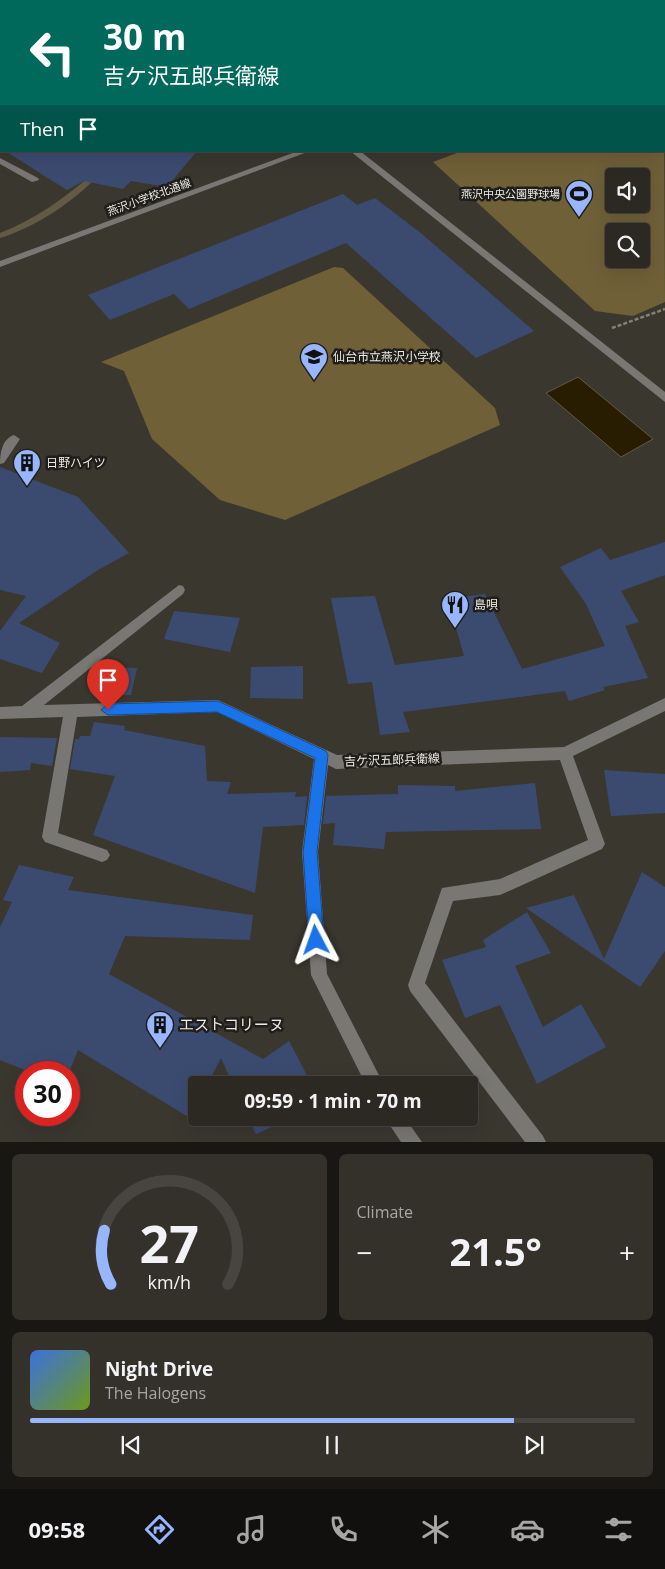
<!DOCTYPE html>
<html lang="en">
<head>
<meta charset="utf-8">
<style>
  :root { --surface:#2c2923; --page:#34312b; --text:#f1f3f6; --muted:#a6a6a6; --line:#484541; --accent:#97b6fd }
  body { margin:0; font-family:"Open Sans","Noto Sans JP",sans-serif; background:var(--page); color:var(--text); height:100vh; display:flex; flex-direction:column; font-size:19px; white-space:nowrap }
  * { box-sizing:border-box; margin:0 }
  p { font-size:16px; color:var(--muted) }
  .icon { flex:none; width:28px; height:28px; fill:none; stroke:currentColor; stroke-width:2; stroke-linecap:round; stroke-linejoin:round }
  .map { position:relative; height:1142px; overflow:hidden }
  .details { display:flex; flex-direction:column; gap:12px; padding:12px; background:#181713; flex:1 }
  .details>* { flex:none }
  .banner { position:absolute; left:0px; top:0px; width:665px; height:152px; box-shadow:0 5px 20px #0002,0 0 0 1px var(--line); background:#00695c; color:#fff; overflow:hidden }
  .fabs { position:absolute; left:605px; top:168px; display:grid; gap:10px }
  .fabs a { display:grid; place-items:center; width:45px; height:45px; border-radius:5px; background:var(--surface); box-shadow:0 5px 20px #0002,0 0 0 1px var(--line); font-size:25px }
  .speed { position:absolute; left:15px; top:1061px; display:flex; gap:10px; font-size:25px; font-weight:700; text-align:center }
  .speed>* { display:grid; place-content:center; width:65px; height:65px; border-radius:50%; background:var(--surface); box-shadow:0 5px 20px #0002,0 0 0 1px var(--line); line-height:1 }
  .speed .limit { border:8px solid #d22; background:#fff; color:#111 }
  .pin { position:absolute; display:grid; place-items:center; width:42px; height:42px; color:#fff; margin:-51px -21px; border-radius:50% 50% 50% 0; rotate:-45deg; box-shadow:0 0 5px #0007 }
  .pin .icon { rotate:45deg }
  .me { position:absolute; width:55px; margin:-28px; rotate:356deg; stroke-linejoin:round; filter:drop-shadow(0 0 4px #0008) }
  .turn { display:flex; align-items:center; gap:18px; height:105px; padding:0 20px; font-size:22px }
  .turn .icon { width:65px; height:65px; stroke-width:2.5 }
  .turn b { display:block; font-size:35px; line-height:42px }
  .then { display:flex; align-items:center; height:48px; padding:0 20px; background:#0003; gap:10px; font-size:19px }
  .big { font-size:38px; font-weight:700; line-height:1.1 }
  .details .card { flex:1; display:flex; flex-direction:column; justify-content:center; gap:8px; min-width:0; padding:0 18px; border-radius:8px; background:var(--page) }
  .details .dial { align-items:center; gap:0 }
  .dial svg { height:130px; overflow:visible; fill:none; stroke:var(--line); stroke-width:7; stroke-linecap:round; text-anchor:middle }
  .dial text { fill:var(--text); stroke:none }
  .song { display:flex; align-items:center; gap:15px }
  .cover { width:60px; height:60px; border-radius:8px; background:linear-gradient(135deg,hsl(220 70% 55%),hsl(80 70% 35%)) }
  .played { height:5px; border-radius:2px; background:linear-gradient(90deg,var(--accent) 80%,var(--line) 80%) }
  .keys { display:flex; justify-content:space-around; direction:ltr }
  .heat { display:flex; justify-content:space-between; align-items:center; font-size:28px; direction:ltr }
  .details .tiles { flex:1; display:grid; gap:12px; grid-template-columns:1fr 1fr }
  .card:last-child { grid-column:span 2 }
  .trip { position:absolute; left:188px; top:1076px; width:290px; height:50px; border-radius:5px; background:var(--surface); box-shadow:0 5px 20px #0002,0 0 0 1px var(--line); font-weight:700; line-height:50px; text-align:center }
  .menu { display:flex; height:80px; justify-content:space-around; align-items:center; background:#12100e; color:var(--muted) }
  .menu .icon { width:35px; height:35px }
  .menu .selected { color:var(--accent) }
  .menu b { font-size:22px; color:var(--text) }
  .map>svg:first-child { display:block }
  .green { fill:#6f6038; fill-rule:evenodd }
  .water { fill:#281d00; stroke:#625a44 }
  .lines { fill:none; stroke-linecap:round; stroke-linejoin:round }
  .stream { fill:#625a44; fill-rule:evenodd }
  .building { fill:#3b4b70 }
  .path { stroke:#838079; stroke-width:2.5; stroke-dasharray:4 2; stroke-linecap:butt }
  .minor { fill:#787773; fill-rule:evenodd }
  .route { fill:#1a73e8; stroke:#114b97 }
  .labels { text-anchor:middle; stroke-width:5; stroke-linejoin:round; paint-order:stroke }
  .far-poi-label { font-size:11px; fill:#ebe9e4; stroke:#201e1b; text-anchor:end }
  .far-street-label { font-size:11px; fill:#ebe9e4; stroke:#201e1b }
  .poi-label { font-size:12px; fill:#ebe9e4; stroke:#201e1b; text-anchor:start }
  .street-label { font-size:12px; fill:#ebe9e4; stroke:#201e1b }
  .near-poi-label { font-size:15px; fill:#ebe9e4; stroke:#201e1b; text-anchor:start }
</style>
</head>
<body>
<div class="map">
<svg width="665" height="1142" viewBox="0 0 665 1142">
  <rect width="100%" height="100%" fill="#3a372f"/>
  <!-- green -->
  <g class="green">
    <path d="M664 99 665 302 633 316 595 311 433 162 462 151H664ZM641 176V204H614V176ZM614 231H641V259H614Z"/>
    <path d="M334 267 343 268 495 408 500 425 285 520 220 500 152 439 124 371 101 362Z"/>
  </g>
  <!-- water -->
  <path class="water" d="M578 377 653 439 621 457 546 393Z"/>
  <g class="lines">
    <!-- stream -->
    <g class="stream">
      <rect x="664" y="48" width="1" height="4"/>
      <path d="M95 172 100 173C77 200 34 228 0 238V233C36 219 66 197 95 172Z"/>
    </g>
  </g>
  <!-- building -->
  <g class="building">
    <path d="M5 151H197L167 187 131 181 123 189 84 181 67 190Z"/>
    <path d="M343 194 357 205 375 198 422 234 534 331 476 358 346 243 189 309 174 294 110 320 88 295Z"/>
    <path d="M0 467 78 497 129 553 98 570 19 623 60 643 42 673 0 659V631L26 596 0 590Z"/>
    <path d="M665 542V575L621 591 639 622 625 626 648 678 603 687 605 690 569 701 565 691 403 712 410 732 380 735 372 682 348 684 331 598 375 596 395 665 464 656 448 599 485 594 522 669 605 646 586 604 560 567 601 548 610 560Z"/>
    <path d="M174 611 240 618 230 652 164 639Z"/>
    <path d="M303 666V699L250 698 251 667Z"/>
    <path d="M110 667 137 668 131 695H102Z"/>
    <path d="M94 722 125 726 124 730 205 746 207 781 231 782 227 794 296 792 295 797 307 796 304 825 263 827 255 893 93 835 115 776 70 769 75 739H79L80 736H90Z"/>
    <path d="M0 737 57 738 52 766 31 763 30 770 0 772Z"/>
    <path d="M604 770 665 774V813L611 816Z"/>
    <path d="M535 783 541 829 386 832 384 849 333 845 335 823 323 824 326 796 398 794V785L455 786V791Z"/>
    <path d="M19 865 74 877 68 890 253 915 250 940 125 936 109 974 263 1059 289 1041 312 1085H233L221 1058 207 1085H196V1107L190 1118 78 1050 69 1072H30L0 1060V927L12 902 3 900Z"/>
    <path d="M642 872 665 887V951L640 987 526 908 574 895 604 959Z"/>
    <path d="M527 912 551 953 515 966 543 1027 581 1004 606 1047 537 1084 500 1005 465 1018 442 960 486 947 483 940Z"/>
    <path d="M248 1118H292L256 1134Z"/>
  </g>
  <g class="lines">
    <!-- path -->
    <path class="path" d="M612 328 665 309"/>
    <!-- minor -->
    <g class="minor">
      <rect x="59" y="0" width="8" height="1"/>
      <rect x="573" y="0" width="50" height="1"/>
      <path d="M665 0V4H664V1H661Z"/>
      <rect x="0" y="93" width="1" height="4"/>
      <path d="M0 142 1 143V148H0Z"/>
      <path d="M298 151H310L0 267V261Z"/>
      <path d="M350 151H360L665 392V402Z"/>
      <path d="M0 158 38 178 39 180 32 182 0 164Z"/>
      <path d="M14 435 20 439 4 463 0 464C0 453 2 439 14 435Z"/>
      <path d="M179 585 183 586 185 590 183 594 44 705 218 700 337 755 564 747 665 698V711L573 756 605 844 602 849 500 895 453 901 425 983 543 1136 546 1142H525L410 991 408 985 442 888 500 879 588 840 560 760 336 769 328 765 318 852 327 974 384 1085H366L311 975 302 852 314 759 217 712 77 717 58 833 107 850 110 855 107 860 102 862 45 842 42 837 63 717 0 719V707L22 706Z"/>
      <path d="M385 1118H405L422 1142H401Z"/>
    </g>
  </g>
  <!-- route -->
  <path class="route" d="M218 701 326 751 328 755 317 852 324 940 321 945 316 947 311 945 309 940 303 852 315 758 217 712 108 715 101 710 108 704Z"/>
  <!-- icons -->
  <defs>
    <symbol id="stadium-pin" viewBox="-11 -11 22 30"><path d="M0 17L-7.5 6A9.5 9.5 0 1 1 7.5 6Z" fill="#97b6fd" stroke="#201e1b"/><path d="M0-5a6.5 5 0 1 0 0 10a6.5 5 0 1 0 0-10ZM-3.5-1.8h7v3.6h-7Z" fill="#111"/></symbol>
    <symbol id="school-pin" viewBox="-11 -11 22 30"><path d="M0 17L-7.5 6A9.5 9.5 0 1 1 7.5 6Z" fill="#97b6fd" stroke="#201e1b"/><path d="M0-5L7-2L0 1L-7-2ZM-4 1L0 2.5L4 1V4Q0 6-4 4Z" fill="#111"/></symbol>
    <symbol id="building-pin" viewBox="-11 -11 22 30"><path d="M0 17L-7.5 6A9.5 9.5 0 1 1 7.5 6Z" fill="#97b6fd" stroke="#201e1b"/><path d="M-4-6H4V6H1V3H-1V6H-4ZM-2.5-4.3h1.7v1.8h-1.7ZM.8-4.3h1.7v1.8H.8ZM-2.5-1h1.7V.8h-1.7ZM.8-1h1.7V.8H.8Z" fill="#111"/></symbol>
    <symbol id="restaurant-pin" viewBox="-11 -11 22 30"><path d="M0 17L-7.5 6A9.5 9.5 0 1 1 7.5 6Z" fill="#97b6fd" stroke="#201e1b"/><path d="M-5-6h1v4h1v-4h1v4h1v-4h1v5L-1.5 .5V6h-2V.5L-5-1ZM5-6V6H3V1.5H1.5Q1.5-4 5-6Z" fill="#111"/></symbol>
  </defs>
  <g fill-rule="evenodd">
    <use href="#stadium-pin" x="563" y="178" width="32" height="43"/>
    <use href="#school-pin" x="298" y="341" width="32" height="43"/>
    <use href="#building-pin" x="11" y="447" width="32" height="43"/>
    <use href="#restaurant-pin" x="439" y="589" width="32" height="43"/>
    <use href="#building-pin" x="144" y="1009" width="32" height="43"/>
  </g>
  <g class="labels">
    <!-- far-poi labels -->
    <g class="far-poi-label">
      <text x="560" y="198">燕沢中央公園野球場</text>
    </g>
    <!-- far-street labels -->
    <g class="far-street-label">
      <text transform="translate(149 197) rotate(-20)" y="4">燕沢小学校北通線</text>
    </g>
    <!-- poi labels -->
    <g class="poi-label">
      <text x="333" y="361">仙台市立燕沢小学校</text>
      <text x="46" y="467">日野ハイツ</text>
      <text x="474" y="609">島唄</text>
    </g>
    <!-- street labels -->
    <g class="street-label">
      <text transform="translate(392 760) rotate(-2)" y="4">吉ケ沢五郎兵衛線</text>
    </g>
    <!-- near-poi labels -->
    <g class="near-poi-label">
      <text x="179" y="1030">エストコリーヌ</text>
    </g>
  </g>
</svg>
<div class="fabs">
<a><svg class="icon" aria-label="sound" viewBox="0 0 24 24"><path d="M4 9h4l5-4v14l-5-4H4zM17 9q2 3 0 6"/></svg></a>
<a><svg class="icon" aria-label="search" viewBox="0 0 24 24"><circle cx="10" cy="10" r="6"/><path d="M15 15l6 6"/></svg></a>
</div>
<div class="speed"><div class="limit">30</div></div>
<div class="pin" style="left:108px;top:710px;background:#d93025"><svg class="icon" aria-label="arrive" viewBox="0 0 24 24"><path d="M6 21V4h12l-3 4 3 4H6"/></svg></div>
<svg class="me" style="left:316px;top:940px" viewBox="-20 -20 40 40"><path d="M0-17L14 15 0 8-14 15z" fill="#1a73e8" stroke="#fff" stroke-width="4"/></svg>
<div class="trip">09:59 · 1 min · 70 m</div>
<div class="banner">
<div class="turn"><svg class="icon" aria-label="left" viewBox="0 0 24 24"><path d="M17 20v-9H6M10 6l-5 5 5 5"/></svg><div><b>30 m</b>吉ケ沢五郎兵衛線</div></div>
<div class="then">Then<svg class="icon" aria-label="arrive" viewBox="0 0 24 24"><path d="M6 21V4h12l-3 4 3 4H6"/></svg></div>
</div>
</div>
<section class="details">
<div class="tiles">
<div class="card dial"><svg viewBox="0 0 100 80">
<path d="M14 69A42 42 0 1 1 86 69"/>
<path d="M14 69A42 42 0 0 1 10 36" stroke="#97b6fd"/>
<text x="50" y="56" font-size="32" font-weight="700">27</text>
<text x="50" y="72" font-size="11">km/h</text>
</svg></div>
<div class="card"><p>Climate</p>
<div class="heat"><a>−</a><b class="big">21.5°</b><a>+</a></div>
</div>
<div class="card">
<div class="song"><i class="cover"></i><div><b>Night Drive</b><p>The Halogens</p></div></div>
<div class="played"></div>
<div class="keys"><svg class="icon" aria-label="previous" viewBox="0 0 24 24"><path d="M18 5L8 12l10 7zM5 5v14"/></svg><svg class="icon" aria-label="pause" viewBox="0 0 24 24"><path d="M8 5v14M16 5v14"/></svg><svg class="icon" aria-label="next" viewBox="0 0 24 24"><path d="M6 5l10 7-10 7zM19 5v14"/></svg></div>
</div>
</div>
</section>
<nav class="menu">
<b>09:58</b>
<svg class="icon selected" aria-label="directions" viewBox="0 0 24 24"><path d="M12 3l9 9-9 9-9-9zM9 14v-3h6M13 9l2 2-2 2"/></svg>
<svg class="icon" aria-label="music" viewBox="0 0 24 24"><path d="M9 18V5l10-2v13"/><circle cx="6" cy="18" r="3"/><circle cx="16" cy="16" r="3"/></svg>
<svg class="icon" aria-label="phone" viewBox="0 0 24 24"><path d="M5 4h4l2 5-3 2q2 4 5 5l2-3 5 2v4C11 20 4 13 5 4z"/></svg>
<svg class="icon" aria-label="climate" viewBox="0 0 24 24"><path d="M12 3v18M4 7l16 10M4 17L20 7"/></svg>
<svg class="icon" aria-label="car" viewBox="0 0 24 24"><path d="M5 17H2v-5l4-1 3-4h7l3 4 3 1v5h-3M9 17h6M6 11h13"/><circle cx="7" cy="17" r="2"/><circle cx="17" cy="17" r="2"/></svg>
<svg class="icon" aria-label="filters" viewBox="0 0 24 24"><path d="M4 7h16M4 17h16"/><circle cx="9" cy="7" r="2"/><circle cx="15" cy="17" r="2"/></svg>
</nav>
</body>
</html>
